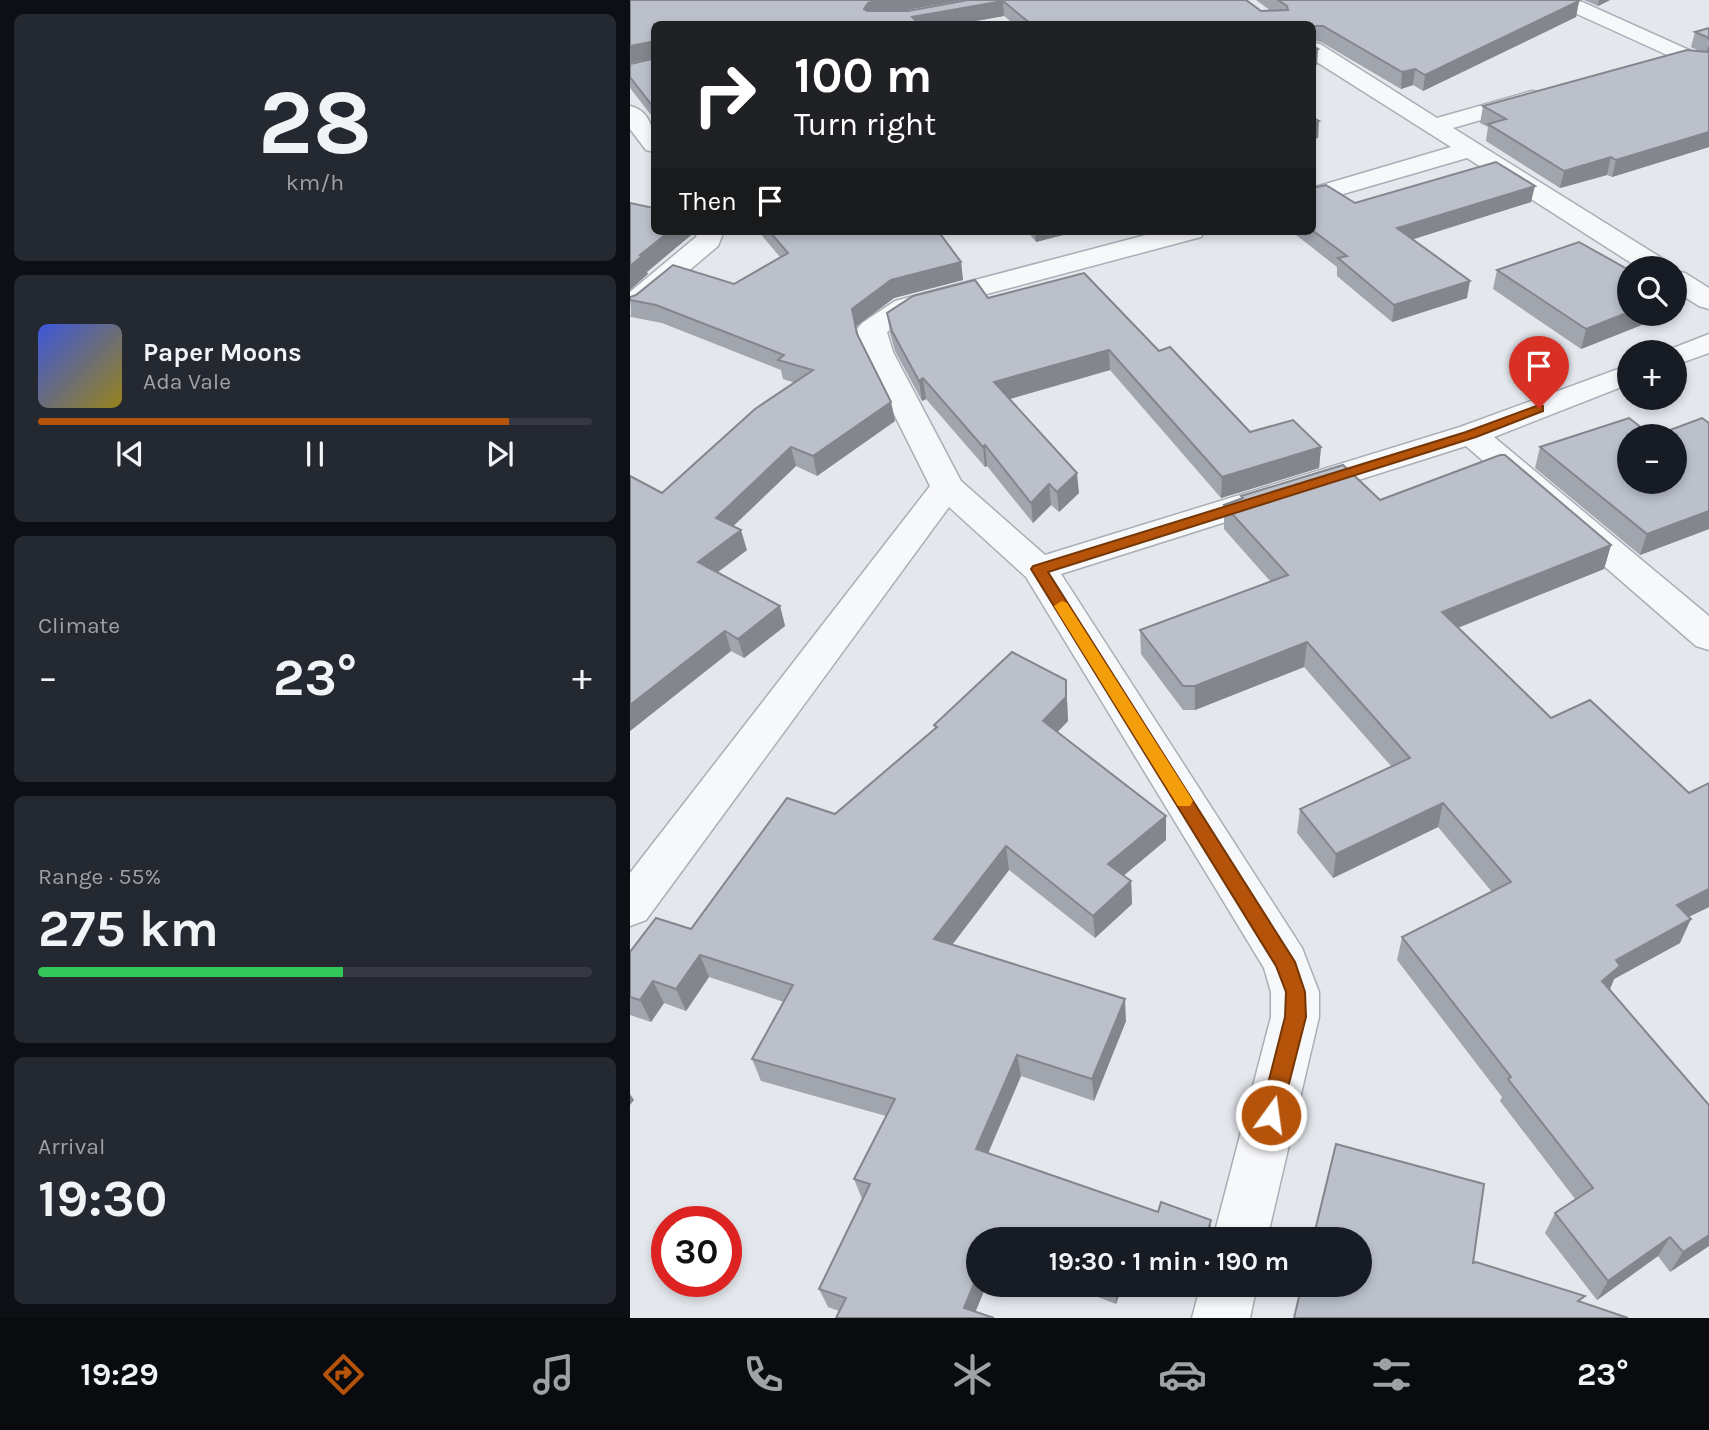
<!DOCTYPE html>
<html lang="en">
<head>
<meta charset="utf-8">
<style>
  :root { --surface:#171b24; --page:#242831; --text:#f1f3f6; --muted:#9ea1a6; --line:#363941; --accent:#b45309 }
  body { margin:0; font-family:Karla,sans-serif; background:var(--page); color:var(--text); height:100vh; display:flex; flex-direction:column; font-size:26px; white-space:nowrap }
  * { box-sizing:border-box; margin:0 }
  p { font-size:23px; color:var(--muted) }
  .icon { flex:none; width:38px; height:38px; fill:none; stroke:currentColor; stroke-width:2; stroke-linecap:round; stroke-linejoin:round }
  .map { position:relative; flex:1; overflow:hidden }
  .drawer { display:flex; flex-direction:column; gap:14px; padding:14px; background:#0d0f14; width:630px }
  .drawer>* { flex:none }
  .hud { position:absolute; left:21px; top:21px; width:665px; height:214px; border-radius:10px; box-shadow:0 4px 10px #0003; background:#202124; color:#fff; overflow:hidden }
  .buttons { position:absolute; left:987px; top:256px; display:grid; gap:14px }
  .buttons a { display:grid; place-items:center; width:70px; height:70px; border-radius:50%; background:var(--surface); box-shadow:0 4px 10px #0003; font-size:35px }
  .speed { position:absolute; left:21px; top:1206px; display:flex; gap:14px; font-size:35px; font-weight:700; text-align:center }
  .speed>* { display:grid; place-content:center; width:91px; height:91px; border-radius:50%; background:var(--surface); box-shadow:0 4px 10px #0003; line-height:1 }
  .speed .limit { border:10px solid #d22; background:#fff; color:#111 }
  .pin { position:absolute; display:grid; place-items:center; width:60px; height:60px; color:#fff; margin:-72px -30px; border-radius:50% 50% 50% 0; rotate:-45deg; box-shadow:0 0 7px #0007 }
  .pin .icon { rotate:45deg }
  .me { position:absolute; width:77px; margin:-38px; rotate:14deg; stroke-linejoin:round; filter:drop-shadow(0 0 5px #0008) }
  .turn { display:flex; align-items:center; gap:24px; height:147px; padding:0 28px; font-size:32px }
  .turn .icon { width:91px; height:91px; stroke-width:2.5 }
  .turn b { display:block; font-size:49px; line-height:60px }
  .then { display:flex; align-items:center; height:66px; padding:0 28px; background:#0003; gap:14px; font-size:26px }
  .big { font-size:52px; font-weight:700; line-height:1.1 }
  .drawer .card { flex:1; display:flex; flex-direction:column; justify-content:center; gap:10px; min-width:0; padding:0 24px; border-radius:10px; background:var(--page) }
  .drawer .dial { align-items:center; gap:0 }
  .dial b { font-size:91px; line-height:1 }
  .song { display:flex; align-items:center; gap:21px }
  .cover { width:84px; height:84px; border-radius:10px; background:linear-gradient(135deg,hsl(230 70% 55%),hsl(50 70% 35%)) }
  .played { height:7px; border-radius:4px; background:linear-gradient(90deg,var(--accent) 85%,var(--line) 85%) }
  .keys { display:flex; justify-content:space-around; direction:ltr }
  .heat { display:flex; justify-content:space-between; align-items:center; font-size:38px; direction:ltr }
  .charge { height:10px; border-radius:5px; background:linear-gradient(90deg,#34c759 55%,var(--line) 0) }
  .trip { position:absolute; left:336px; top:1227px; width:406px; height:70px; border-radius:35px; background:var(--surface); box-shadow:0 4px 10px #0003; font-weight:700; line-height:70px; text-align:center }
  .tabs { display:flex; height:112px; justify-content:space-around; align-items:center; background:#090b0e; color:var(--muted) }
  .tabs .icon { width:49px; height:49px }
  .tabs .on { color:var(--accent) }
  .tabs b { font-size:32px; color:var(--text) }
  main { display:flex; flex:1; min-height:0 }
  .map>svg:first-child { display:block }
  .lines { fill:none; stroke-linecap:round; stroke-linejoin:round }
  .minor-casing { stroke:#a9aeb7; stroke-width:3 }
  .minor { fill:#f7f8fa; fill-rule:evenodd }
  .wall { fill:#a1a5ae }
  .shaded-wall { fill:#83868d }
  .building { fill:#bbc0ca; stroke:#83868d; stroke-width:2 }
  .route { fill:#b45309; stroke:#753606; stroke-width:2 }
  .slow { fill:#f59e0b }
</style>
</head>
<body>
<main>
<section class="drawer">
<div class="card dial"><b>28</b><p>km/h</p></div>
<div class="card">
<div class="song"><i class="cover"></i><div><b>Paper Moons</b><p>Ada Vale</p></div></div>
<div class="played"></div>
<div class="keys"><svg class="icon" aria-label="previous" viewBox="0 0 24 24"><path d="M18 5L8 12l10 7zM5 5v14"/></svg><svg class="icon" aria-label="pause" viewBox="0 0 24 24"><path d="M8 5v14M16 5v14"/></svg><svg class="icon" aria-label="next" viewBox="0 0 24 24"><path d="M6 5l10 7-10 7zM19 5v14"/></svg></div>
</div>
<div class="card"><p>Climate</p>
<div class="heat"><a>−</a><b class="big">23°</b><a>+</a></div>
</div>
<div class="card"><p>Range · 55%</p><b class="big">275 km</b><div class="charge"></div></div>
<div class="card"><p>Arrival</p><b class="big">19:30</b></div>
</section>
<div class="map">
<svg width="1079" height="1318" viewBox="0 0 1079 1318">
  <rect width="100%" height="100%" fill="#e4e7ec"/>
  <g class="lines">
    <defs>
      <g id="minor">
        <path d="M259 0H280L304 24H283Z"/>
        <path d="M922 0H948L1079 59V74L925 4Z"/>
        <path d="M682 43 690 44 807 118 902 91 910 93 913 98 910 103 823 128 1038 262 1042 268H1009L837 158 682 203V188L821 147 682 59Z"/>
        <path d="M0 106C22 111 24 133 24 152L16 150 0 129Z"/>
        <path d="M68 231H94L88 246 10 312 0 315V292L66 237Z"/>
        <path d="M531 231H575L571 237 285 313 257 332 263 352 331 481 415 555 830 427 999 365V384L864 437 1079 616V650L1066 646 836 446 431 574 672 948 689 992V1017L637 1239H583L641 1017V992L634 968 396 577 319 507 16 920 0 926V873L300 486 233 352 227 329 232 323 265 301Z"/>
        <path d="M1045 271 1055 273 1079 288V309L1069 306 1045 291Z"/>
        <path d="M1079 334V353L1045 365V352H1033Z"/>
        <path d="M571 1284H627L620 1318H562Z"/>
      </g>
    </defs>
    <!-- minor casing -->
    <use href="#minor" class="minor-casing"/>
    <!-- minor -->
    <use href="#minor" class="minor"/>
  </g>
  <!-- wall -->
  <g class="wall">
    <path d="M0 0H333L272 11H278L338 0 631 11H641L626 0H946L949 1 946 17 793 91 783 85 771 89 691 42 682 40V24H384L374 16 328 24H24V119L0 88V77L16 60Z"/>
    <path d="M954 0H980L968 6Z"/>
    <path d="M1079 28V147L982 177 977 175 930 188 856 141 858 127 850 123 853 106 1069 51 1061 47 1065 32Z"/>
    <path d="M682 188 725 203 901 202 783 239 837 298 762 322 707 276V267L661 231H682Z"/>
    <path d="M128 231H308L331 262 333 280 264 298 226 327 227 334 261 402 265 421 187 476 166 466 103 526 117 550 87 573 150 606 155 626 114 658 101 651 0 731V476L32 493 165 383 153 379 151 370 32 323 1 317 0 297 104 284 150 257Z"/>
    <path d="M397 231H448L406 242Z"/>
    <path d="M867 270 999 313H1037V315L951 349 863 289Z"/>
    <path d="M358 298 529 351 620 432 691 447 689 468 591 498 480 370 379 399 449 493 429 512 421 505 403 523 357 466 355 467 296 399 292 401 265 351 260 333 257 313Z"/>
    <path d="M1079 423V529L1010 555 905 468 910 447 999 481Z"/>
    <path d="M611 496 750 500 981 545 974 569 828 628 1079 907 1058 917 1050 943 984 979 980 989 1079 1246 1040 1272 1028 1256 967 1300 915 1233 925 1213 945 1199 870 1101 872 1097 767 960 772 937 862 892 808 827 703 878 667 833 670 809 761 766 674 667 565 710H553L511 654 510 630 640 581 594 529V505L611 499Z"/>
    <path d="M436 680 438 721 427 732 536 816V840L493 876 501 881 502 904 465 938 379 870 322 945 496 1021 464 1101 391 1076 358 1153 528 1212 581 1220 580 1239H348L209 1311 198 1307 189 1289 232 1199 224 1179 256 1116 131 1081 122 1059 154 1002 79 977 56 1011 34 1003 21 1022 0 1015V952L61 929 205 814 305 729 304 725Z"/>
    <path d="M433 1284H493L486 1304Z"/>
    <path d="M547 1284H566L564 1291Z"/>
  </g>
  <!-- shaded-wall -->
  <g class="shaded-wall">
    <path d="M246 0H333L248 15 240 18 234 9 238 3Z"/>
    <path d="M969 0H980L968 6Z"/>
    <path d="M373 1 374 16 328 24H283L282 17Z"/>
    <path d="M949 1 946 17 793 91 795 75Z"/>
    <path d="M126 22 127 24H110Z"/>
    <path d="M21 42 24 58 0 63V46Z"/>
    <path d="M688 49 687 65 682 66V51Z"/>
    <path d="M785 69 783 85 771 89 772 72Z"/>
    <path d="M689 121 688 138 682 140V123Z"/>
    <path d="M1079 132V147L982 177 986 160Z"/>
    <path d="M981 157 977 175 930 188 934 171Z"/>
    <path d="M905 186 901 202 765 245 767 228Z"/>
    <path d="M40 231H64L65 232 17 272 18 274 0 290V266L10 255Z"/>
    <path d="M405 231H448L406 242Z"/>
    <path d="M331 262 333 280 264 298 225 327 222 309 261 280Z"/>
    <path d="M840 281 837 298 762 322 764 305Z"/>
    <path d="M999 312V313H1037V315L951 349 956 329Z"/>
    <path d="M479 350 480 370 366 403 364 382Z"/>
    <path d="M293 378 296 399 292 401 289 381Z"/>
    <path d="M261 402 265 421 187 476 183 456Z"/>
    <path d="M355 445 357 466 355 467 353 447Z"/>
    <path d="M161 447 166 466 92 537 86 518Z"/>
    <path d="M691 447 689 468 591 498 592 477Z"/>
    <path d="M447 473 449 493 429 512 427 492Z"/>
    <path d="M419 484 421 505 403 523 401 503Z"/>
    <path d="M1079 511V529L1010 555 1017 534Z"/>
    <path d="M111 530 117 550 74 582 68 562Z"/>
    <path d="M981 545 974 569 807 636 812 612Z"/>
    <path d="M150 606 155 626 114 658 108 639Z"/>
    <path d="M95 631 101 651 0 731V705Z"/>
    <path d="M677 642 674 667 565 710V686Z"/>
    <path d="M436 680 438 721 415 745 413 721Z"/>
    <path d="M813 803 808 827 703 878 706 854Z"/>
    <path d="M536 816V840L480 887 478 864Z"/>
    <path d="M376 846 379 870 309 962 304 939Z"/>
    <path d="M501 881 502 904 465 938 463 916Z"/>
    <path d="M1079 889V907L1036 928 1047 905Z"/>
    <path d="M1061 919 1050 943 984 979 980 989 963 1004 972 981 986 960Z"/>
    <path d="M70 955 79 977 56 1011 46 989Z"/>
    <path d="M23 981 34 1003 21 1022 10 1000Z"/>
    <path d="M495 999 496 1021 464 1101 462 1079Z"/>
    <path d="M387 1055 391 1076 351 1170 346 1149Z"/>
    <path d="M0 1094 4 1100 0 1105Z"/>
    <path d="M581 1220 580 1239H575Z"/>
    <path d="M1079 1235V1246L1040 1272 1053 1252Z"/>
    <path d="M1040 1237 1028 1256 967 1300 978 1281Z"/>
    <path d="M348 1274V1284H357L343 1318 334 1308Z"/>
    <path d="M485 1284H493L486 1304Z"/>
  </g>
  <!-- building -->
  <g class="building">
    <path d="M0 0H247L238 3 234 9 237 11H278L338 0H616L631 11 658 10 657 6 648 0H946L949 1 795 75 785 69 772 72 693 26H682V24H401L373 1 282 17 289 24H129L126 22 110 24H24V39L23 40 24 41V108L0 77V64L22 59 21 42 0 46Z"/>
    <path d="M1079 28V39L1077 37 1065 32Z"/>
    <path d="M682 45 688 49 682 51Z"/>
    <path d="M1079 47V132L986 160 981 157 934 171 858 124 876 119 853 106 1057 50 1077 52Z"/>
    <path d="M682 117 689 121 682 123Z"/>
    <path d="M866 162 905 186 767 228 840 281 764 305 708 258 717 256 682 230V188L696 185 725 203Z"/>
    <path d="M0 203 24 208V231H40L10 255 12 256 0 266Z"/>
    <path d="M139 231H308L331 262 261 280 222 309 227 334 261 402 183 456 161 447 86 518 111 530 68 562 150 606 108 639 95 631 0 705V476L32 493 125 409 183 370 148 360 154 355 26 305 0 300V297L6 295 43 265 104 284 158 253Z"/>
    <path d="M949 242 999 270V312L956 329 867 270Z"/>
    <path d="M454 273 529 351 540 347 620 432 663 420 691 447 592 477 479 350 364 382 447 473 427 492 419 484 401 503 355 445 353 447 293 378 289 381 262 331 257 313 283 296 345 280 358 298Z"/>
    <path d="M999 418 1022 436H999V481H1045V436H1024L1072 418 1079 423V511L1017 534 910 447Z"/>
    <path d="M870 455H875L981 545 812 612 921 718 960 700 1059 793 1079 783V889L1047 905 1061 919 986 960 990 966 972 981 1079 1105V1235L1053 1252 1040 1237 978 1281 925 1213 963 1188 878 1079 881 1077 772 937 881 882 813 803 706 854 670 809 780 758 677 642 565 686H553L510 630 658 575 594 505 613 498 611 496 713 465 750 500Z"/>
    <path d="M382 652 436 680V697L413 721 536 816 478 864 501 881 463 916 376 846 304 939 495 999 462 1079 387 1055 346 1149 528 1212 531 1202 581 1220 575 1239H348V1274L334 1308 364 1318H206L216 1298 189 1289 240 1184 224 1179 265 1099 122 1059 163 985 70 955 46 989 23 981 10 1000 0 997V952L26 918 61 929 157 798 205 814 307 727 304 725Z"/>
    <path d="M706 1144 854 1184 843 1263 846 1262 955 1296 948 1301 998 1318H664L672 1284H730V1239H683Z"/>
  </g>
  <!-- route -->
  <path class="route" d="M909 405 913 406V411L846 437 418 572 665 962 675 992 676 1017 651 1115 648 1123 641 1125 633 1123 630 1115 655 1017 656 992 646 966 401 569 403 566 836 432Z"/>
  <!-- slow -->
  <path class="slow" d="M432 601 437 603 560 796 563 801 560 806H548L424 606Z"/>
</svg>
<div class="buttons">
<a><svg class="icon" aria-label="search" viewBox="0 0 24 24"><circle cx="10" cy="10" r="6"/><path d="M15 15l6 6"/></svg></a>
<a>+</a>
<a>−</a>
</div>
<div class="speed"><div class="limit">30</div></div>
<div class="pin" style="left:909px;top:408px;background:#d93025"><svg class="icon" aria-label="arrive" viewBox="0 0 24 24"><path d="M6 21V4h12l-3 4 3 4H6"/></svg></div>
<svg class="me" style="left:641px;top:1115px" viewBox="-20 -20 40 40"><circle r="17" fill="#b45309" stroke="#fff" stroke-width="3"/><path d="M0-11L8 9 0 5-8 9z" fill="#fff"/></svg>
<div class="trip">19:30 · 1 min · 190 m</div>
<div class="hud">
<div class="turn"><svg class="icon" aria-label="right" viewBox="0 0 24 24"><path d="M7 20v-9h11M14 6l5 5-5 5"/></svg><div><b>100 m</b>Turn right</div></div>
<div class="then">Then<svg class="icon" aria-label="arrive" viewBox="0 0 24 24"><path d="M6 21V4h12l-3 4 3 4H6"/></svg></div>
</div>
</div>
</main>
<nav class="tabs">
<b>19:29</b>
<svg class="icon on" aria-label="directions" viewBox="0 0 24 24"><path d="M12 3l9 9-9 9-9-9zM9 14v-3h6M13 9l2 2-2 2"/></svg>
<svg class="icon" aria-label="music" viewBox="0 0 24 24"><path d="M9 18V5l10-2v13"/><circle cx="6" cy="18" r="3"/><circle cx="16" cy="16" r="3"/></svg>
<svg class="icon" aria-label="phone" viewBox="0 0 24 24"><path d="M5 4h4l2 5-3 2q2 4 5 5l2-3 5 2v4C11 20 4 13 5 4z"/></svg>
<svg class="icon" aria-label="climate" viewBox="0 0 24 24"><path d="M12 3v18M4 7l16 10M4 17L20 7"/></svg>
<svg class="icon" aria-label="car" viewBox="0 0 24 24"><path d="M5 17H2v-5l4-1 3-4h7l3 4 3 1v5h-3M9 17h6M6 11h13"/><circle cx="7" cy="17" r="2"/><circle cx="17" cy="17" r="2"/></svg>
<svg class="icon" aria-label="filters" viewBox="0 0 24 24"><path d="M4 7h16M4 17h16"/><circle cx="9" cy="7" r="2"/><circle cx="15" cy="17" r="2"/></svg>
<b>23°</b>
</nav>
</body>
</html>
